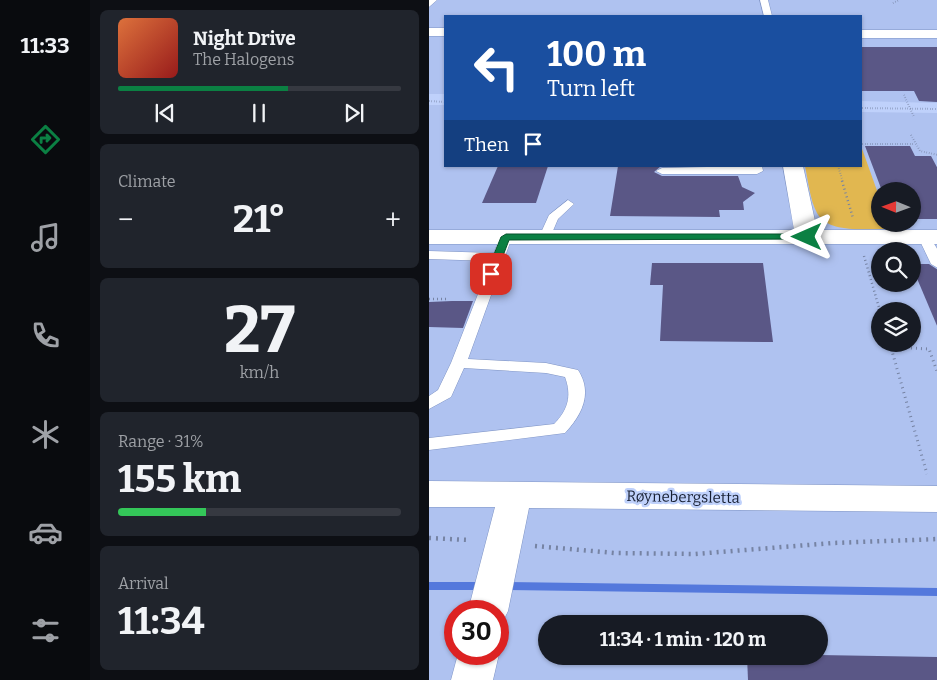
<!DOCTYPE html>
<html lang="en">
<head>
<meta charset="utf-8">
<style>
  :root { --surface:#171b24; --page:#20242c; --text:#f1f3f6; --muted:#9ea1a6; --line:#363941; --accent:#0b8043 }
  body { margin:0; font-family:Bitter,serif; background:var(--page); color:var(--text); height:100vh; display:flex; flex-direction:column; font-size:19px; white-space:nowrap }
  * { box-sizing:border-box; margin:0 }
  p { font-size:16px; color:var(--muted) }
  .icon { flex:none; width:28px; height:28px; fill:none; stroke:currentColor; stroke-width:2; stroke-linecap:round; stroke-linejoin:round }
  .map { position:relative; flex:1; overflow:hidden }
  .sheet { display:flex; flex-direction:column; gap:10px; padding:10px; background:#0d0f14; width:339px }
  .sheet>* { flex:none }
  .banner { position:absolute; left:15px; top:15px; width:418px; height:152px; border-radius:0px; box-shadow:0 1px 4px #0004; background:#1a4fa0; color:#fff; overflow:hidden }
  .needle { width:32px; rotate:271deg }
  .fabs { position:absolute; left:442px; top:182px; display:grid; gap:10px }
  .fabs a { display:grid; place-items:center; width:50px; height:50px; border-radius:50%; background:var(--surface); box-shadow:0 1px 4px #0004; font-size:25px }
  .speed { position:absolute; left:15px; top:600px; display:flex; gap:10px; font-size:25px; font-weight:700; text-align:center }
  .speed>* { display:grid; place-content:center; width:65px; height:65px; border-radius:50%; background:var(--surface); box-shadow:0 1px 4px #0004; line-height:1 }
  .speed .limit { border:8px solid #d22; background:#fff; color:#111 }
  .pin { position:absolute; display:grid; place-items:center; width:42px; height:42px; color:#fff; margin:-21px; border-radius:10px; box-shadow:0 2px 8px #0006 }
  .me { position:absolute; width:55px; margin:-28px; rotate:270deg; stroke-linejoin:round; filter:drop-shadow(0 0 4px #0008) }
  .turn { display:flex; align-items:center; gap:18px; height:105px; padding:0 20px; font-size:22px }
  .turn .icon { width:65px; height:65px; stroke-width:2.5 }
  .turn b { display:block; font-size:35px; line-height:42px }
  .then { display:flex; align-items:center; height:48px; padding:0 20px; background:#0003; gap:10px; font-size:19px }
  .big { font-size:38px; font-weight:700; line-height:1.1 }
  .sheet .tile { flex:1; display:flex; flex-direction:column; justify-content:center; gap:8px; min-width:0; padding:0 18px; border-radius:8px; background:var(--page) }
  .sheet .dial { align-items:center; gap:0 }
  .dial b { font-size:65px; line-height:1 }
  .song { display:flex; align-items:center; gap:15px }
  .cover { width:60px; height:60px; border-radius:8px; background:linear-gradient(135deg,hsl(20 70% 55%),hsl(0 70% 35%)) }
  .played { height:5px; border-radius:2px; background:linear-gradient(90deg,var(--accent) 60%,var(--line) 60%) }
  .keys { display:flex; justify-content:space-around; direction:ltr }
  .heat { display:flex; justify-content:space-between; align-items:center; font-size:28px; direction:ltr }
  .charge { height:8px; border-radius:4px; background:linear-gradient(90deg,#34c759 31%,var(--line) 0) }
  .trip { position:absolute; left:109px; top:615px; width:290px; height:50px; border-radius:25px; background:var(--surface); box-shadow:0 1px 4px #0004; font-weight:700; line-height:50px; text-align:center }
  main { display:flex; flex:1; min-height:0 }
  .dock { display:flex; flex-direction:column; width:90px; justify-content:space-around; align-items:center; background:#090b0e; color:var(--muted) }
  .dock .icon { width:35px; height:35px }
  .dock .current { color:var(--accent) }
  .dock b { font-size:22px; color:var(--text) }
  .map>svg:first-child { display:block }
  .built { fill:#afc2f0; fill-rule:evenodd }
  .green { fill:#e1b750 }
  .lines { fill:none; stroke-linecap:round; stroke-linejoin:round }
  .stream { fill:#5478dc; fill-rule:evenodd }
  .building { fill:#5a5786 }
  .service-casing { stroke:#7f94c4; stroke-width:1 }
  .minor-casing { stroke:#7f94c4; stroke-width:1 }
  .path-far3 { stroke:#7683a3; stroke-width:2; stroke-dasharray:0.5 2; stroke-linecap:butt }
  .path-far2 { stroke:#7683a3; stroke-width:2.5; stroke-dasharray:1 3; stroke-linecap:butt }
  .path-far1 { stroke:#7683a3; stroke-width:3; stroke-dasharray:1 4; stroke-linecap:butt }
  .path { stroke:#7683a3; stroke-width:4.5; stroke-dasharray:2 5; stroke-linecap:butt }
  .service { fill:#fff; fill-rule:evenodd }
  .minor { fill:#fff; fill-rule:evenodd }
  .route { fill:#0b8043; stroke:#07532c }
  .labels { text-anchor:middle; stroke-width:5; stroke-linejoin:round; paint-order:stroke }
  .near-street-label { font-size:15px; fill:#161e31; stroke:#bfd1fb }
</style>
</head>
<body>
<main>
<nav class="dock">
<b>11:33</b>
<svg class="icon current" aria-label="directions" viewBox="0 0 24 24"><path d="M12 3l9 9-9 9-9-9zM9 14v-3h6M13 9l2 2-2 2"/></svg>
<svg class="icon" aria-label="music" viewBox="0 0 24 24"><path d="M9 18V5l10-2v13"/><circle cx="6" cy="18" r="3"/><circle cx="16" cy="16" r="3"/></svg>
<svg class="icon" aria-label="phone" viewBox="0 0 24 24"><path d="M5 4h4l2 5-3 2q2 4 5 5l2-3 5 2v4C11 20 4 13 5 4z"/></svg>
<svg class="icon" aria-label="climate" viewBox="0 0 24 24"><path d="M12 3v18M4 7l16 10M4 17L20 7"/></svg>
<svg class="icon" aria-label="car" viewBox="0 0 24 24"><path d="M5 17H2v-5l4-1 3-4h7l3 4 3 1v5h-3M9 17h6M6 11h13"/><circle cx="7" cy="17" r="2"/><circle cx="17" cy="17" r="2"/></svg>
<svg class="icon" aria-label="filters" viewBox="0 0 24 24"><path d="M4 7h16M4 17h16"/><circle cx="9" cy="7" r="2"/><circle cx="15" cy="17" r="2"/></svg>
</nav>
<section class="sheet">
<div class="tile">
<div class="song"><i class="cover"></i><div><b>Night Drive</b><p>The Halogens</p></div></div>
<div class="played"></div>
<div class="keys"><svg class="icon" aria-label="previous" viewBox="0 0 24 24"><path d="M18 5L8 12l10 7zM5 5v14"/></svg><svg class="icon" aria-label="pause" viewBox="0 0 24 24"><path d="M8 5v14M16 5v14"/></svg><svg class="icon" aria-label="next" viewBox="0 0 24 24"><path d="M6 5l10 7-10 7zM19 5v14"/></svg></div>
</div>
<div class="tile"><p>Climate</p>
<div class="heat"><a>−</a><b class="big">21°</b><a>+</a></div>
</div>
<div class="tile dial"><b>27</b><p>km/h</p></div>
<div class="tile"><p>Range · 31%</p><b class="big">155 km</b><div class="charge"></div></div>
<div class="tile"><p>Arrival</p><b class="big">11:34</b></div>
</section>
<div class="map">
<svg width="509" height="680" viewBox="0 0 509 680">
  <rect width="100%" height="100%" fill="#bfd1fb"/>
  <!-- built -->
  <g class="built">
    <path d="M0 0H508V103L431 101V16H16V94H0Z"/>
    <path d="M0 105H16V166H431V112L508 113V680H0ZM451 191H484V224H451ZM451 251H484V284H451ZM451 311H484V344H451ZM26 611H69V654H26ZM118 624H390V656H118Z"/>
  </g>
  <!-- green -->
  <path class="green" d="M432 146 451 199V224H460L462 229C441 228 400 235 388 213 381 200 379 180 376 166H431Z"/>
  <g class="lines">
    <!-- stream -->
    <g class="stream">
      <path d="M0 582H55L59 583 60 586 59 589 55 590H0Z"/>
      <path d="M74 582 509 588V596L74 590 70 589 69 586 70 583Z"/>
    </g>
  </g>
  <!-- building -->
  <g class="building">
    <path d="M431 47H509V102L490 101 485 91H431Z"/>
    <path d="M436 146H481L486 156H502L509 169V219H484V191H453Z"/>
    <path d="M69 166H119L107 203H53Z"/>
    <path d="M189 166H232L225 172 233 176H309L313 187 326 193 314 202 315 210H290L291 217 181 216Z"/>
    <path d="M223 263H334L344 342 231 341 234 285H221Z"/>
    <path d="M484 264H500L509 270V328L484 269Z"/>
    <path d="M23 301H44L34 328 0 327V302Z"/>
    <path d="M390 655 509 657V680H319L318 656Z"/>
  </g>
  <g class="lines">
    <defs>
      <g id="service">
        <path d="M0 0H8L0 7Z"/>
        <path d="M331 0H339L343 16H335Z"/>
        <path d="M323 166H333L334 171 328 174H233L227 171 233 168Z"/>
        <path d="M139 200 145 204 129 219 120 240H112L110 237 120 215Z"/>
        <path d="M77 233 83 237 39 359 117 363 149 370C164 393 153 415 136 433L0 450V438L125 424C139 410 143 396 136 377L117 373 35 368 22 397 0 409V396L9 390 22 363 62 261 0 259V251L65 253 71 237Z"/>
        <path d="M495 233 499 234 509 250V268L502 264 489 237Z"/>
      </g>
      <g id="minor">
        <rect x="0" y="28" width="16" height="8"/>
        <rect x="431" y="30" width="78" height="8"/>
        <path d="M354 166H374L388 230H509V244H0V230H365Z"/>
        <path d="M0 481 509 486V512L100 508 79 611 73 623 69 624V611H39L66 507H0Z"/>
        <path d="M69 652 70 654 64 680H22L29 654Z"/>
      </g>
    </defs>
    <!-- service casing -->
    <use href="#service" class="service-casing"/>
    <!-- minor casing -->
    <use href="#minor" class="minor-casing"/>
    <!-- path-far3 -->
    <g class="path-far3">
      <path d="M464 3 470 0"/>
      <path d="M475 95 485 117"/>
      <path d="M0 101 16 102"/>
      <path d="M431 108 509 109"/>
      <path d="M482 135 491 151 509 155"/>
      <path d="M431 144H485"/>
      <path d="M409 166 414 182"/>
    </g>
    <!-- path-far2 -->
    <g class="path-far2">
      <path d="M413 181 424 218"/>
      <path d="M435 256 451 311"/>
      <path d="M0 299H20"/>
    </g>
    <!-- path-far1 -->
    <g class="path-far1">
      <path d="M450 309 451 312"/>
      <path d="M461 344 498 474"/>
      <path d="M462 347 500 349 509 374"/>
    </g>
    <!-- path -->
    <g class="path">
      <path d="M0 538 40 540"/>
      <path d="M106 546 186 553 266 554 404 543 509 539"/>
    </g>
    <!-- service -->
    <use href="#service" class="service"/>
    <!-- minor -->
    <use href="#minor" class="minor"/>
  </g>
  <!-- route -->
  <path class="route" d="M378 234 381 235V239L80 240 67 274 62 277 57 274 72 237 77 234Z"/>
  <g class="labels">
    <!-- near-street labels -->
    <g class="near-street-label">
      <text transform="translate(254 497) rotate(1)" y="5">Røynebergsletta</text>
    </g>
  </g>
</svg>
<div class="fabs">
<a><svg class="needle" viewBox="-14 -14 28 28"><path d="M0-13l5 13h-10z" fill="#e53935"/><path d="M0 13l5-13h-10z" fill="#9ea1a6"/></svg></a>
<a><svg class="icon" aria-label="search" viewBox="0 0 24 24"><circle cx="10" cy="10" r="6"/><path d="M15 15l6 6"/></svg></a>
<a><svg class="icon" aria-label="layers" viewBox="0 0 24 24"><path d="M12 4l9 5-9 5-9-5zM3 14l9 5 9-5"/></svg></a>
</div>
<div class="speed"><div class="limit">30</div></div>
<div class="pin" style="left:62px;top:274px;background:#d93025"><svg class="icon" aria-label="arrive" viewBox="0 0 24 24"><path d="M6 21V4h12l-3 4 3 4H6"/></svg></div>
<svg class="me" style="left:378px;top:237px" viewBox="-20 -20 40 40"><path d="M0-17L14 15 0 8-14 15z" fill="#0b8043" stroke="#fff" stroke-width="4"/></svg>
<div class="trip">11:34 · 1 min · 120 m</div>
<div class="banner">
<div class="turn"><svg class="icon" aria-label="left" viewBox="0 0 24 24"><path d="M17 20v-9H6M10 6l-5 5 5 5"/></svg><div><b>100 m</b>Turn left</div></div>
<div class="then">Then<svg class="icon" aria-label="arrive" viewBox="0 0 24 24"><path d="M6 21V4h12l-3 4 3 4H6"/></svg></div>
</div>
</div>
</main>
</body>
</html>
